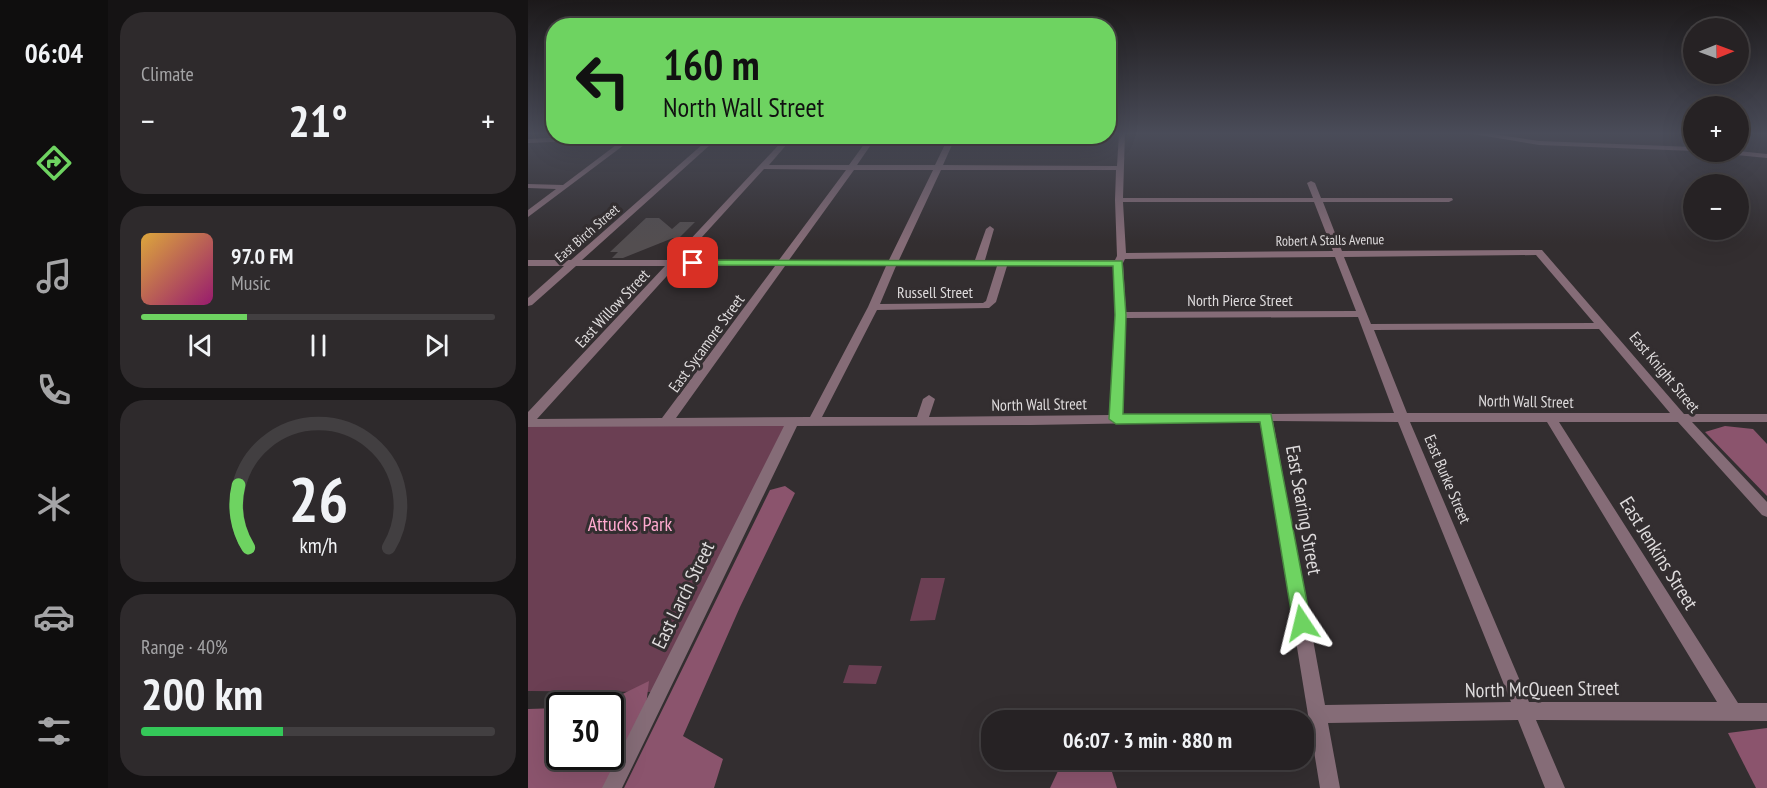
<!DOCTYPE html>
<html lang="en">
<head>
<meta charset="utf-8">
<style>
  :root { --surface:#262224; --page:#2e2a2c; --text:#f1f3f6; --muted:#a4a4a6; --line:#423f41; --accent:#6ed361 }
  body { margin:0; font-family:"PT Sans Narrow",sans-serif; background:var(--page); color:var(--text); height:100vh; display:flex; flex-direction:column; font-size:22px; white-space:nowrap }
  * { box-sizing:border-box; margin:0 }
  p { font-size:20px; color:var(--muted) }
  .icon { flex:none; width:33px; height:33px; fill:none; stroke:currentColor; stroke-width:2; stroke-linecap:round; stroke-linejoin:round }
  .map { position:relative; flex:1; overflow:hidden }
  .drawer { display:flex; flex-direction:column; gap:12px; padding:12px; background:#151314; width:420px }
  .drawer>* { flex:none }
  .top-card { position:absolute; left:18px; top:18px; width:570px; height:126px; border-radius:24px; box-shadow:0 6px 24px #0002,0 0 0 2px var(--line); background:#6ed361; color:#111; overflow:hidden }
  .needle { width:39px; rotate:89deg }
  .buttons { position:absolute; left:1155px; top:18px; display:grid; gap:12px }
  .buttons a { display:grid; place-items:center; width:66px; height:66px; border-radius:50%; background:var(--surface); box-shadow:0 6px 24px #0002,0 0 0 2px var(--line); font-size:30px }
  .speed { position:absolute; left:18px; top:692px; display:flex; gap:12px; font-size:30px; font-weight:700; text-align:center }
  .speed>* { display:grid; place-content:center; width:78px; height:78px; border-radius:50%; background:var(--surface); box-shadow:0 6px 24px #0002,0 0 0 2px var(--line); line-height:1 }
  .speed .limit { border:3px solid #111; border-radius:9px; background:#fff; color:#111 }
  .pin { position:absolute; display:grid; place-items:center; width:51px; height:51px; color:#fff; margin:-26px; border-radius:12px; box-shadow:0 3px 9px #0006 }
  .me { position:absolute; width:66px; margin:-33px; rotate:350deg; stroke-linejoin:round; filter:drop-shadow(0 0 4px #0008) }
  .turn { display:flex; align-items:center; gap:21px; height:126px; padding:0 18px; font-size:27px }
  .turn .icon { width:78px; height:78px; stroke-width:2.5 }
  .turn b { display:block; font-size:42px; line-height:51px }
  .big { font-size:45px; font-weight:800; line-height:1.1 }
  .drawer .tile { flex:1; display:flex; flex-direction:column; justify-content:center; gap:9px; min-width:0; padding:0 21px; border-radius:24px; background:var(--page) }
  .drawer .dial { align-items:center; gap:0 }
  .dial svg { height:156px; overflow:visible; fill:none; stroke:var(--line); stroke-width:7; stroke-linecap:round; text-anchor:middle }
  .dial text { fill:var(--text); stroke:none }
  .song { display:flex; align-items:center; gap:18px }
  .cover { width:72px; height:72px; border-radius:9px; background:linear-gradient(135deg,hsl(40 70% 55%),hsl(320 70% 35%)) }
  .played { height:6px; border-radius:3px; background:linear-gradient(90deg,var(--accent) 30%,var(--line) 30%) }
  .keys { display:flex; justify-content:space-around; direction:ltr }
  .heat { display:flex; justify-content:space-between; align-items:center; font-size:33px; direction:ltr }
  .charge { height:9px; border-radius:4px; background:linear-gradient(90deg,#34c759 40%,var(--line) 0) }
  .trip { position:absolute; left:453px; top:710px; width:333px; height:60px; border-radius:24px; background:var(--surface); box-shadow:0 6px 24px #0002,0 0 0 2px var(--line); font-weight:800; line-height:60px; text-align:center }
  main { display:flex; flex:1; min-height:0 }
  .tabs { display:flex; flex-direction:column; width:108px; justify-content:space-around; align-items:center; background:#0f0e0e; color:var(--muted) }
  .tabs .icon { width:42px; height:42px }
  .tabs .on { color:var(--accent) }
  .tabs b { font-size:27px; color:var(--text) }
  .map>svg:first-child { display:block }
  .green { fill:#6b3f53 }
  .forest { fill:#8b546d }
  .building { fill:#534e50 }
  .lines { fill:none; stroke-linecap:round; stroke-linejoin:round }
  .minor { fill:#856c77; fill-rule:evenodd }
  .route { fill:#6ed361; stroke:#48893f; stroke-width:1.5 }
  .labels { text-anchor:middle; stroke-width:6; stroke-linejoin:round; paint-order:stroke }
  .far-street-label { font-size:14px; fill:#dedbdc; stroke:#332e30 }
  .street-label { font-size:16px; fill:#dedbdc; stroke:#332e30 }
  .near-street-label { font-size:20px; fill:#dedbdc; stroke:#332e30 }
  .near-park-label { font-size:20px; fill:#ffaad0; stroke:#332e30 }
</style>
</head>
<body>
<main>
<nav class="tabs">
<b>06:04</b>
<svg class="icon on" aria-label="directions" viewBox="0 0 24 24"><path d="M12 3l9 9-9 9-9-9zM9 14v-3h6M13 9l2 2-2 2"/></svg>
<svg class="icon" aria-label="music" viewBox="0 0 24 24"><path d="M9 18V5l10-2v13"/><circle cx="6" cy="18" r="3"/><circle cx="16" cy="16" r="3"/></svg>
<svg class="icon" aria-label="phone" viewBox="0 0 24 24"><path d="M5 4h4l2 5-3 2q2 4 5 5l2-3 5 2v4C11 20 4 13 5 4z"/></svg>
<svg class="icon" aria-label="climate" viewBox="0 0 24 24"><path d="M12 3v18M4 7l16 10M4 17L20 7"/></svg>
<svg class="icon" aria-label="car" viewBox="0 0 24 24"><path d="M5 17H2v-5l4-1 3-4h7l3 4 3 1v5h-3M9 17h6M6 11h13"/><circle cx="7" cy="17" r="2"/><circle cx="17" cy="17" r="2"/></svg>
<svg class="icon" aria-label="filters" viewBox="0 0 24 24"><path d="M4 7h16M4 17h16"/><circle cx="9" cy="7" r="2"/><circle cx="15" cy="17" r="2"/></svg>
</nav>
<section class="drawer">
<div class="tile"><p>Climate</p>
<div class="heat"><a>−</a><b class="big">21°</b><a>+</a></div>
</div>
<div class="tile">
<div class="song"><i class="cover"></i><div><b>97.0 FM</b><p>Music</p></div></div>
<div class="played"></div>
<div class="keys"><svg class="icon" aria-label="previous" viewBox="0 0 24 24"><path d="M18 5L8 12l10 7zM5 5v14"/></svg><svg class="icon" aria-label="pause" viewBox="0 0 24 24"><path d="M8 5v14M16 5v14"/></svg><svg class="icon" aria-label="next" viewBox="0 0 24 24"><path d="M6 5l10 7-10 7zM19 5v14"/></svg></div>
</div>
<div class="tile dial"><svg viewBox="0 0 100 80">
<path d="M14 69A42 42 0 1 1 86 69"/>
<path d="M14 69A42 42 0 0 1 9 37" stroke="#6ed361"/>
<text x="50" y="56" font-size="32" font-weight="700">26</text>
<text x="50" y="72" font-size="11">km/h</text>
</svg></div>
<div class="tile"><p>Range · 40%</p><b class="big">200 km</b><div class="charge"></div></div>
</section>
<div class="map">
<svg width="1239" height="788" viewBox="0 0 1239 788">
  <rect width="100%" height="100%" fill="#332e30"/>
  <!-- green -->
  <g class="green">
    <path d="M265 421 131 692 0 691V422Z"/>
    <path d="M393 578H417L407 620 382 621Z"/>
    <path d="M321 665 354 666 348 684 315 683Z"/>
  </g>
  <!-- forest -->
  <g class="forest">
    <path d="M1197 426 1225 429 1239 444V496L1177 432Z"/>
    <path d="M257 486 267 493 212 607 155 736 195 759 186 788H96L242 490Z"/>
    <path d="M121 681 118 706 75 788H0V709L31 708 32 756H82V705H72Z"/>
    <path d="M1239 728V788H1228L1200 733Z"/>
    <path d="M530 771 584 772 589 788H522Z"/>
  </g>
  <!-- building -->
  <path class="building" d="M118 218H131L144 229 152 222H167L151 238H145L95 258H84L90 252H82Z"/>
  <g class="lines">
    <!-- minor -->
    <g class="minor">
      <path d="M591 133H597L595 198H785L779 183 783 181 787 183 793 198H924L925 200 921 202H795L814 251 1014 250 1156 414H1239V422H1164L1239 502V517L1234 515 1150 422H1031L1210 703H1239V721L1008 720 1037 788H1017L990 720 800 723 812 788H792L732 421 503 425 269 426 94 788H74L256 426 0 427V412L137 266H48L4 305 0 306V298L36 266H0V260H43L184 136H192L54 260H143L259 136H266L241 165H321L342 136H349L329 165H407L421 136H428L415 165 589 166ZM236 169 318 170 251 260H153ZM326 170H405L361 260H261ZM413 170H588L587 200 589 256 587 260H457L466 229 462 226 458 229 447 260H371ZM595 202H786L805 251 598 253ZM1008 255 1066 323 843 324 816 257ZM807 257 828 311 598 312 595 263 597 259ZM148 266H247L134 418 9 419ZM257 266H358L340 307 282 417 148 418ZM368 266H469L458 301 455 303 352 304ZM479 266H585L588 315 582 415 401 417 407 399 401 395 395 399 389 417H294L349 310 461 308 468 302ZM830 317 866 413 594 415 598 318ZM1071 329 1142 413H879L846 330ZM745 421 870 422 983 702 797 705ZM882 422H1019L1189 702H1001Z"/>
      <path d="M939 133H958L1011 141 1166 147V151L1011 145Z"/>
      <path d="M62 136H108L0 217V210L28 189 0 188V184L35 185 96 139 0 143V139Z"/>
      <path d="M1210 151 1239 154V158L1198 154 1194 152Z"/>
    </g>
  </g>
  <!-- sky -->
  <linearGradient id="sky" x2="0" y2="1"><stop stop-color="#1c191a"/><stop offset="0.55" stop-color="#4a4c59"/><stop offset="1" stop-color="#4a4c59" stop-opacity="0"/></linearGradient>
  <rect width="1239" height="243" fill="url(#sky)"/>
  <!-- route -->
  <path class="route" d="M165 260 594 261 598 315 595 414H743L783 623 781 629 774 631 768 629 765 623 732 422 588 424 581 419 587 315 585 266 161 265V261Z"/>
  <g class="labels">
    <!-- far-street labels -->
    <g class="far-street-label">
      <text transform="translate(59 233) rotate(-41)" y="5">East Birch Street</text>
      <text transform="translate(802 240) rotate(-1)" y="5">Robert A Stalls Avenue</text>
    </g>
    <!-- street labels -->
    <g class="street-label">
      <text x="407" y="298">Russell Street</text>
      <text x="712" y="306">North Pierce Street</text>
      <text transform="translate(84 308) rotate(-47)" y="6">East Willow Street</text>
      <text transform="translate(178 343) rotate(-54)" y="6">East Sycamore Street</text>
      <text transform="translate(1137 372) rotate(50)" y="6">East Knight Street</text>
      <text transform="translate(998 401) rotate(1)" y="6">North Wall Street</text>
      <text transform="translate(511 404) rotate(-1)" y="6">North Wall Street</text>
      <text transform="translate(920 479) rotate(67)" y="6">East Burke Street</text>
    </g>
    <!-- near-street labels -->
    <g class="near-street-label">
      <text transform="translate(776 510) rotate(80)" y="7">East Searing Street</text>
      <text transform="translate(1131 553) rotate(58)" y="7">East Jenkins Street</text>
      <text transform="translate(155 595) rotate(-64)" y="7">East Larch Street</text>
      <text transform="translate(1014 689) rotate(-1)" y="7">North McQueen Street</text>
    </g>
    <!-- near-park labels -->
    <g class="near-park-label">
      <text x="102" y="531">Attucks Park</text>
    </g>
  </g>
</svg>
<div class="buttons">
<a><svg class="needle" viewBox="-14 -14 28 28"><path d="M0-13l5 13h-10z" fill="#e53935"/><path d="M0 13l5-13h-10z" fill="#a4a4a6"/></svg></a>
<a>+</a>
<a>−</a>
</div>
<div class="speed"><div class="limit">30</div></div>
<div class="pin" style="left:165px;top:263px;background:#d93025"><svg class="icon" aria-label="arrive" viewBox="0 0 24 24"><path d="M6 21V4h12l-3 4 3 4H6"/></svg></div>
<svg class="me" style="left:774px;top:623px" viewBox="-20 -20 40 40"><path d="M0-17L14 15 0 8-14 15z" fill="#6ed361" stroke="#fff" stroke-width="4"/></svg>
<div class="trip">06:07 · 3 min · 880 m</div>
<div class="top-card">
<div class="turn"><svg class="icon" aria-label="left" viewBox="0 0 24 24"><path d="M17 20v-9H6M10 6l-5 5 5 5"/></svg><div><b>160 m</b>North Wall Street</div></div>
</div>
</div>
</main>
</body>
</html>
